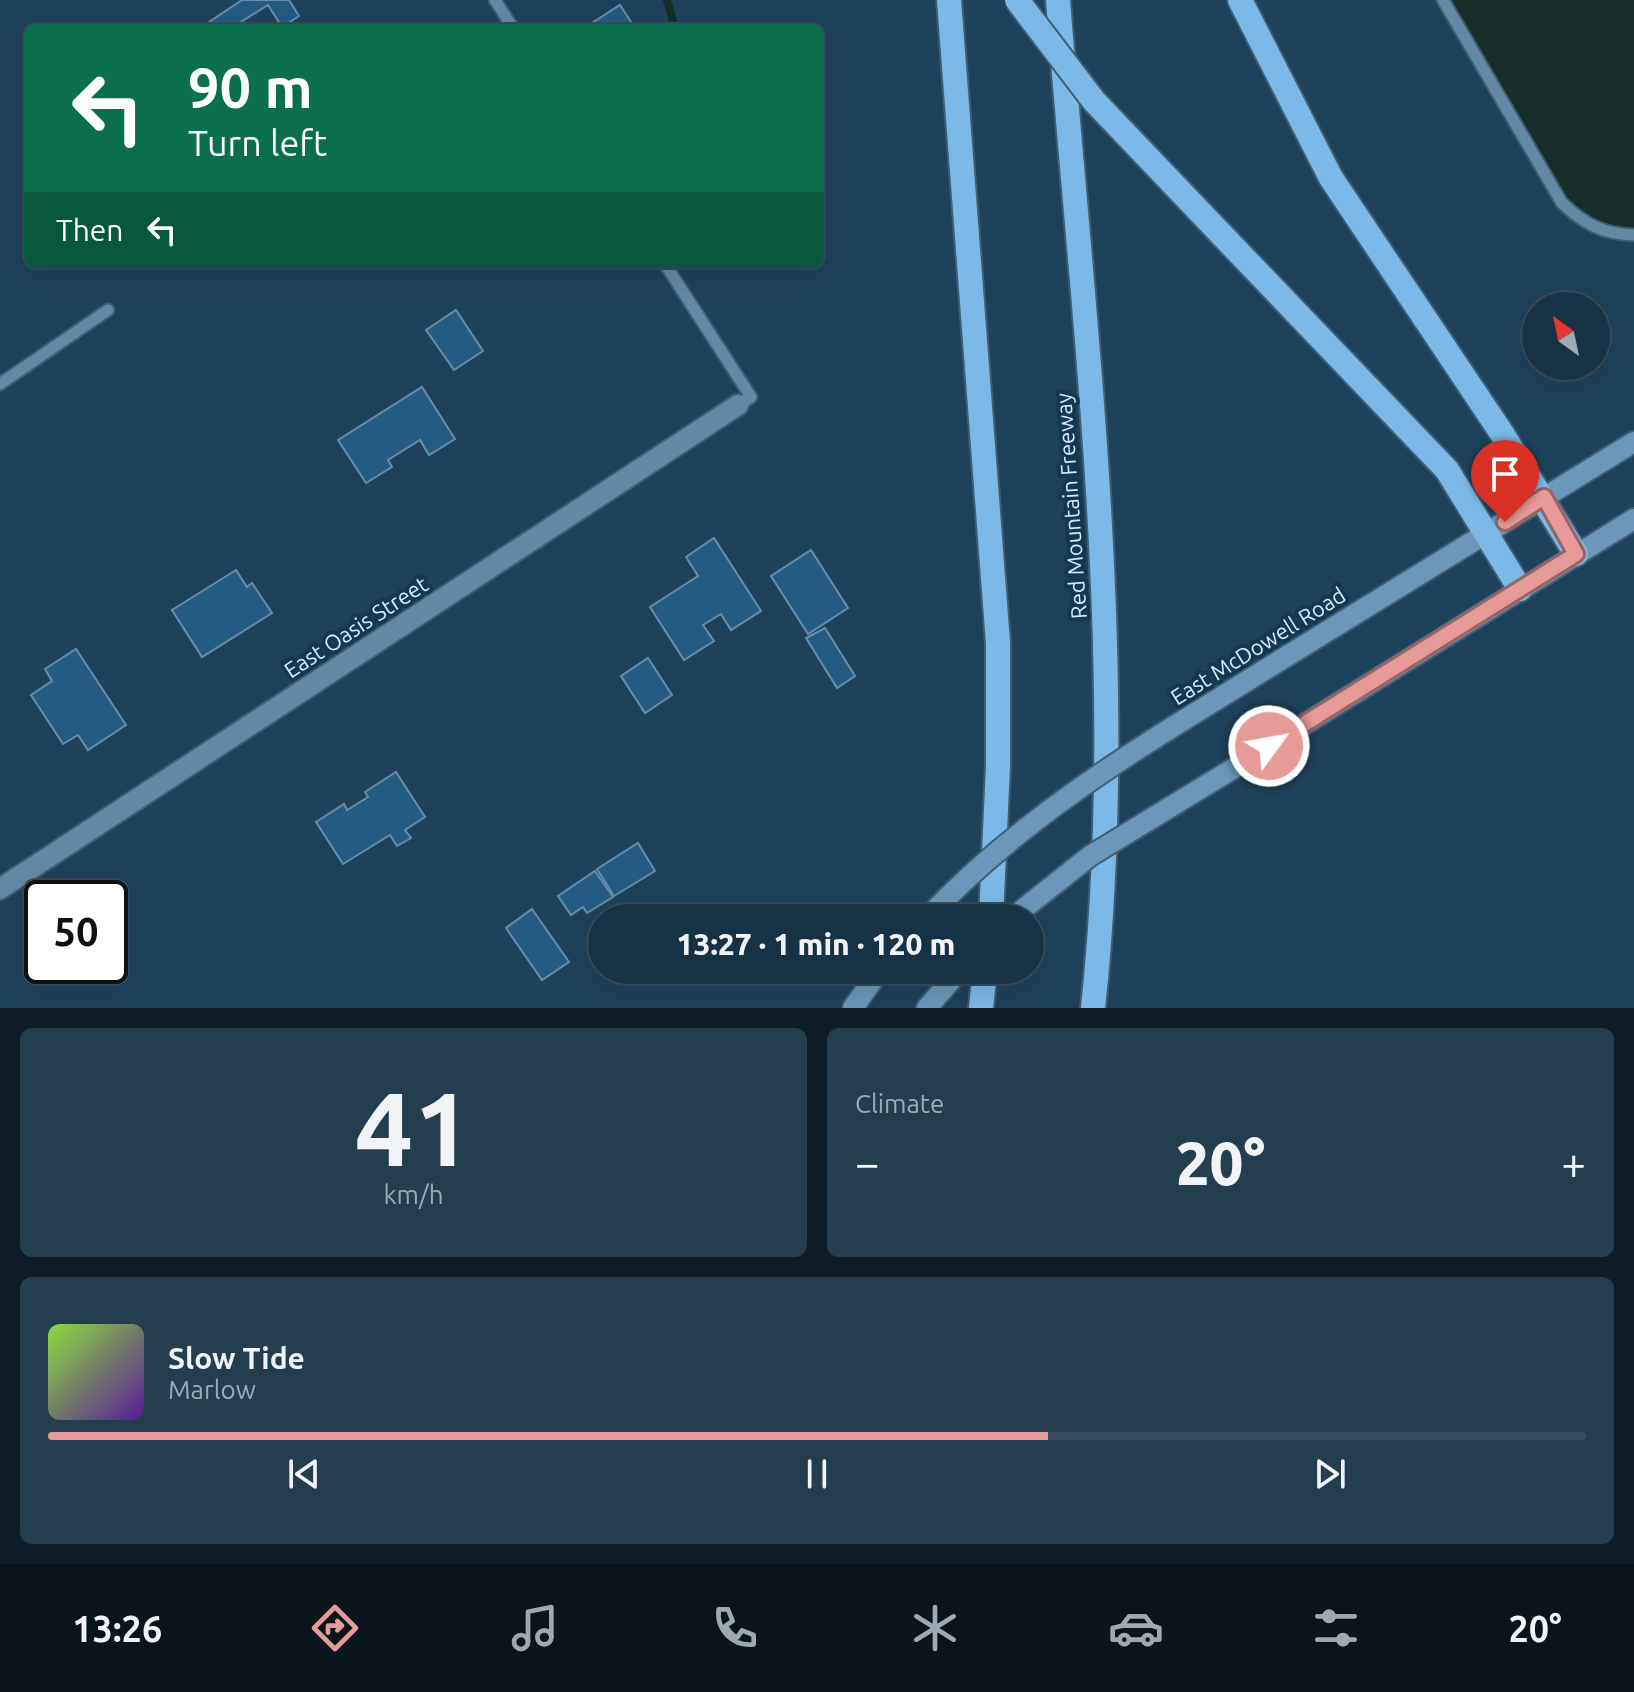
<!DOCTYPE html>
<html lang="en">
<head>
<meta charset="utf-8">
<style>
  :root { --surface:#173245; --page:#243e50; --text:#f1f3f6; --muted:#9eaab3; --line:#364d5e; --accent:#e69b98 }
  body { margin:0; font-family:Ubuntu,sans-serif; background:var(--page); color:var(--text); height:100vh; display:flex; flex-direction:column; font-size:30px; white-space:nowrap }
  * { box-sizing:border-box; margin:0 }
  p { font-size:26px; color:var(--muted) }
  .icon { flex:none; width:44px; height:44px; fill:none; stroke:currentColor; stroke-width:2; stroke-linecap:round; stroke-linejoin:round }
  .map { position:relative; height:1008px; overflow:hidden }
  .panel { display:flex; flex-direction:column; gap:20px; padding:20px; background:#0d1c26; flex:1 }
  .panel>* { flex:none }
  .top-card { position:absolute; left:24px; top:24px; width:800px; height:244px; border-radius:12px; box-shadow:0 8px 32px #0002,0 0 0 2px var(--line); background:#0b6e4f; color:#fff; overflow:hidden }
  .needle { width:52px; rotate:327deg }
  .buttons { position:absolute; left:1522px; top:292px; display:grid; gap:16px }
  .buttons a { display:grid; place-items:center; width:88px; height:88px; border-radius:50%; background:var(--surface); box-shadow:0 8px 32px #0002,0 0 0 2px var(--line); font-size:40px }
  .speed { position:absolute; left:24px; top:880px; display:flex; gap:16px; font-size:40px; font-weight:700; text-align:center }
  .speed>* { display:grid; place-content:center; width:104px; height:104px; border-radius:50%; background:var(--surface); box-shadow:0 8px 32px #0002,0 0 0 2px var(--line); line-height:1 }
  .speed .limit { border:4px solid #111; border-radius:12px; background:#fff; color:#111 }
  .pin { position:absolute; display:grid; place-items:center; width:68px; height:68px; color:#fff; margin:-82px -34px; border-radius:50% 50% 50% 0; rotate:-45deg; box-shadow:0 0 8px #0007 }
  .pin .icon { rotate:45deg }
  .me { position:absolute; width:88px; margin:-44px; rotate:58deg; stroke-linejoin:round; filter:drop-shadow(0 0 6px #0008) }
  .turn { display:flex; align-items:center; gap:28px; height:168px; padding:0 32px; font-size:36px }
  .turn .icon { width:104px; height:104px; stroke-width:2.5 }
  .turn b { display:block; font-size:56px; line-height:68px }
  .then { display:flex; align-items:center; height:76px; padding:0 32px; background:#0003; gap:16px; font-size:30px }
  .big { font-size:60px; font-weight:800; line-height:1.1 }
  .panel .tile { flex:1; display:flex; flex-direction:column; justify-content:center; gap:12px; min-width:0; padding:0 28px; border-radius:12px; background:var(--page) }
  .panel .dial { align-items:center; gap:0 }
  .dial b { font-size:104px; line-height:1 }
  .song { display:flex; align-items:center; gap:24px }
  .cover { width:96px; height:96px; border-radius:12px; background:linear-gradient(135deg,hsl(90 70% 55%),hsl(270 70% 35%)) }
  .played { height:8px; border-radius:4px; background:linear-gradient(90deg,var(--accent) 65%,var(--line) 65%) }
  .keys { display:flex; justify-content:space-around; direction:ltr }
  .heat { display:flex; justify-content:space-between; align-items:center; font-size:44px; direction:ltr }
  .panel .tiles { flex:1; display:grid; gap:20px; grid-template-columns:1fr 1fr }
  .tile:last-child { grid-column:span 2 }
  .trip { position:absolute; left:588px; top:904px; width:456px; height:80px; border-radius:40px; background:var(--surface); box-shadow:0 8px 32px #0002,0 0 0 2px var(--line); font-weight:800; line-height:80px; text-align:center }
  .tab-bar { display:flex; height:128px; justify-content:space-around; align-items:center; background:#09141c; color:var(--muted) }
  .tab-bar .icon { width:56px; height:56px }
  .tab-bar .current { color:var(--accent) }
  .tab-bar b { font-size:36px; color:var(--text) }
  .map>svg:first-child { display:block }
  .water { fill:#172d29 }
  .lines { fill:none; stroke-linecap:round; stroke-linejoin:round }
  .stream { stroke:#172d29; stroke-width:8 }
  .building { fill:#235b83; stroke:#688dab; stroke-width:2 }
  .lane-casing { stroke:#3e5e75; stroke-width:15 }
  .street-casing { stroke:#3e5e75; stroke-width:24 }
  .secondary-casing { stroke:#3e5e75; stroke-width:24 }
  .highway-casing { stroke:#3e5e75; stroke-width:28 }
  .lane { stroke:#6489a7; stroke-width:11 }
  .street { stroke:#6489a7; stroke-width:20 }
  .secondary { stroke:#6c97ba; stroke-width:20 }
  .highway { stroke:#7db9e8; stroke-width:24 }
  .secondary-bridge-casing { stroke:#3e5e75; stroke-width:24; stroke-linecap:butt }
  .highway-bridge-casing { stroke:#3e5e75; stroke-width:28; stroke-linecap:butt }
  .secondary-bridge { stroke:#6c97ba; stroke-width:20 }
  .highway-bridge { stroke:#7db9e8; stroke-width:24 }
  .route-casing { stroke:#966563; stroke-width:20 }
  .route { stroke:#e69b98; stroke-width:14 }
  .labels { text-anchor:middle; stroke-width:8; stroke-linejoin:round; paint-order:stroke }
  .street-label { font-size:22px; fill:#d6eafa; stroke:#143851 }
</style>
</head>
<body>
<div class="map">
<svg width="1634" height="1008" viewBox="0 0 1634 1008">
  <rect width="100%" height="100%" fill="#1f425c"/>
  <!-- water -->
  <path class="water" d="M1443 0H1634V235L1611 234 1562 203Z"/>
  <g class="lines">
    <!-- stream -->
    <path class="stream" d="M667 0 675 28"/>
  </g>
  <!-- building -->
  <g class="building">
    <path d="M289 0 299 16 282 27 268 5 231 28H200L242 0Z"/>
    <path d="M620 5 635 28H596L592 23Z"/>
    <path d="M456 310 483 351 454 370 426 330Z"/>
    <path d="M422 387 455 439 429 455 420 440 388 460 392 467 366 483 338 440Z"/>
    <path d="M714 538 761 611 731 630 721 614 703 625 714 641 684 660 650 607 698 576 686 557Z"/>
    <path d="M811 550 848 608 808 634 771 576Z"/>
    <path d="M236 570 247 587 252 583 272 613 202 657 172 610Z"/>
    <path d="M825 628 855 676 837 688 806 638Z"/>
    <path d="M76 649 126 725 88 750 78 735 63 744 31 695 52 681 45 669Z"/>
    <path d="M648 658 672 695 645 713 621 676Z"/>
    <path d="M396 772 425 817 405 830 411 838 397 846 390 835 343 864 316 822 344 804 347 810 368 797 365 792Z"/>
    <path d="M638 843 655 871 614 896 597 869Z"/>
    <path d="M595 871 613 897 587 913 583 907 571 915 558 896Z"/>
    <path d="M532 909 569 962 542 980 506 928Z"/>
  </g>
  <g class="lines">
    <defs>
      <g id="lane">
        <path d="M495 0 513 28"/>
        <path d="M1443 0 1562 203C1584 224 1603 234 1634 235"/>
        <path d="M665 264 751 397 738 405"/>
        <path d="M0 384 108 310"/>
      </g>
      <path id="street" d="M0 889 738 405"/>
      <g id="secondary">
        <path d="M1271 666 1634 442"/>
        <path d="M1244 762 1634 519"/>
        <path d="M853 1008 880 970"/>
        <path d="M927 1008 960 970"/>
      </g>
      <g id="highway">
        <path d="M949 0 998 643V766L991 918"/>
        <path d="M1058 0C1084 335 1129 673 1093 1008"/>
        <path d="M1240 0 1331 178 1503 435 1576 554"/>
        <path d="M1221 234 1447 470 1520 589"/>
        <path d="M981 1008 985 970"/>
      </g>
    </defs>
    <!-- lane casing -->
    <use href="#lane" class="lane-casing"/>
    <!-- street casing -->
    <use href="#street" class="street-casing"/>
    <!-- secondary casing -->
    <use href="#secondary" class="secondary-casing"/>
    <!-- highway casing -->
    <use href="#highway" class="highway-casing"/>
    <!-- lane -->
    <use href="#lane" class="lane"/>
    <!-- street -->
    <use href="#street" class="street"/>
    <!-- secondary -->
    <use href="#secondary" class="secondary"/>
    <!-- highway -->
    <use href="#highway" class="highway"/>
    <defs>
      <g id="secondary-bridge">
        <path d="M927 918C1028 811 1147 743 1271 666"/>
        <path d="M1012 918 1090 856 1244 762"/>
      </g>
      <path id="highway-bridge" d="M1017 0 1094 101 1221 234"/>
    </defs>
    <!-- secondary-bridge casing -->
    <use href="#secondary-bridge" class="secondary-bridge-casing"/>
    <!-- highway-bridge casing -->
    <use href="#highway-bridge" class="highway-bridge-casing"/>
    <!-- secondary-bridge -->
    <use href="#secondary-bridge" class="secondary-bridge"/>
    <!-- highway-bridge -->
    <use href="#highway-bridge" class="highway-bridge"/>
  </g>
  <g class="lines">
    <defs>
      <path id="route" d="M1269 746 1576 554 1544 497 1505 522"/>
    </defs>
    <!-- route casing -->
    <use href="#route" class="route-casing"/>
    <!-- route -->
    <use href="#route" class="route"/>
  </g>
  <g class="labels">
    <!-- street labels -->
    <g class="street-label">
      <text transform="translate(1071 506) rotate(-94)" y="8">Red Mountain Freeway</text>
      <text transform="translate(356 627) rotate(-33)" y="8">East Oasis Street</text>
      <text transform="translate(1258 646) rotate(-32)" y="8">East McDowell Road</text>
    </g>
  </g>
</svg>
<div class="buttons">
<a><svg class="needle" viewBox="-14 -14 28 28"><path d="M0-13l5 13h-10z" fill="#e53935"/><path d="M0 13l5-13h-10z" fill="#9eaab3"/></svg></a>
</div>
<div class="speed"><div class="limit">50</div></div>
<div class="pin" style="left:1505px;top:522px;background:#d93025"><svg class="icon" aria-label="arrive" viewBox="0 0 24 24"><path d="M6 21V4h12l-3 4 3 4H6"/></svg></div>
<svg class="me" style="left:1269px;top:746px" viewBox="-20 -20 40 40"><circle r="17" fill="#e69b98" stroke="#fff" stroke-width="3"/><path d="M0-11L8 9 0 5-8 9z" fill="#fff"/></svg>
<div class="trip">13:27 · 1 min · 120 m</div>
<div class="top-card">
<div class="turn"><svg class="icon" aria-label="left" viewBox="0 0 24 24"><path d="M17 20v-9H6M10 6l-5 5 5 5"/></svg><div><b>90 m</b>Turn left</div></div>
<div class="then">Then<svg class="icon" aria-label="left" viewBox="0 0 24 24"><path d="M17 20v-9H6M10 6l-5 5 5 5"/></svg></div>
</div>
</div>
<section class="panel">
<div class="tiles">
<div class="tile dial"><b>41</b><p>km/h</p></div>
<div class="tile"><p>Climate</p>
<div class="heat"><a>−</a><b class="big">20°</b><a>+</a></div>
</div>
<div class="tile">
<div class="song"><i class="cover"></i><div><b>Slow Tide</b><p>Marlow</p></div></div>
<div class="played"></div>
<div class="keys"><svg class="icon" aria-label="previous" viewBox="0 0 24 24"><path d="M18 5L8 12l10 7zM5 5v14"/></svg><svg class="icon" aria-label="pause" viewBox="0 0 24 24"><path d="M8 5v14M16 5v14"/></svg><svg class="icon" aria-label="next" viewBox="0 0 24 24"><path d="M6 5l10 7-10 7zM19 5v14"/></svg></div>
</div>
</div>
</section>
<nav class="tab-bar">
<b>13:26</b>
<svg class="icon current" aria-label="directions" viewBox="0 0 24 24"><path d="M12 3l9 9-9 9-9-9zM9 14v-3h6M13 9l2 2-2 2"/></svg>
<svg class="icon" aria-label="music" viewBox="0 0 24 24"><path d="M9 18V5l10-2v13"/><circle cx="6" cy="18" r="3"/><circle cx="16" cy="16" r="3"/></svg>
<svg class="icon" aria-label="phone" viewBox="0 0 24 24"><path d="M5 4h4l2 5-3 2q2 4 5 5l2-3 5 2v4C11 20 4 13 5 4z"/></svg>
<svg class="icon" aria-label="climate" viewBox="0 0 24 24"><path d="M12 3v18M4 7l16 10M4 17L20 7"/></svg>
<svg class="icon" aria-label="car" viewBox="0 0 24 24"><path d="M5 17H2v-5l4-1 3-4h7l3 4 3 1v5h-3M9 17h6M6 11h13"/><circle cx="7" cy="17" r="2"/><circle cx="17" cy="17" r="2"/></svg>
<svg class="icon" aria-label="filters" viewBox="0 0 24 24"><path d="M4 7h16M4 17h16"/><circle cx="9" cy="7" r="2"/><circle cx="15" cy="17" r="2"/></svg>
<b>20°</b>
</nav>
</body>
</html>
